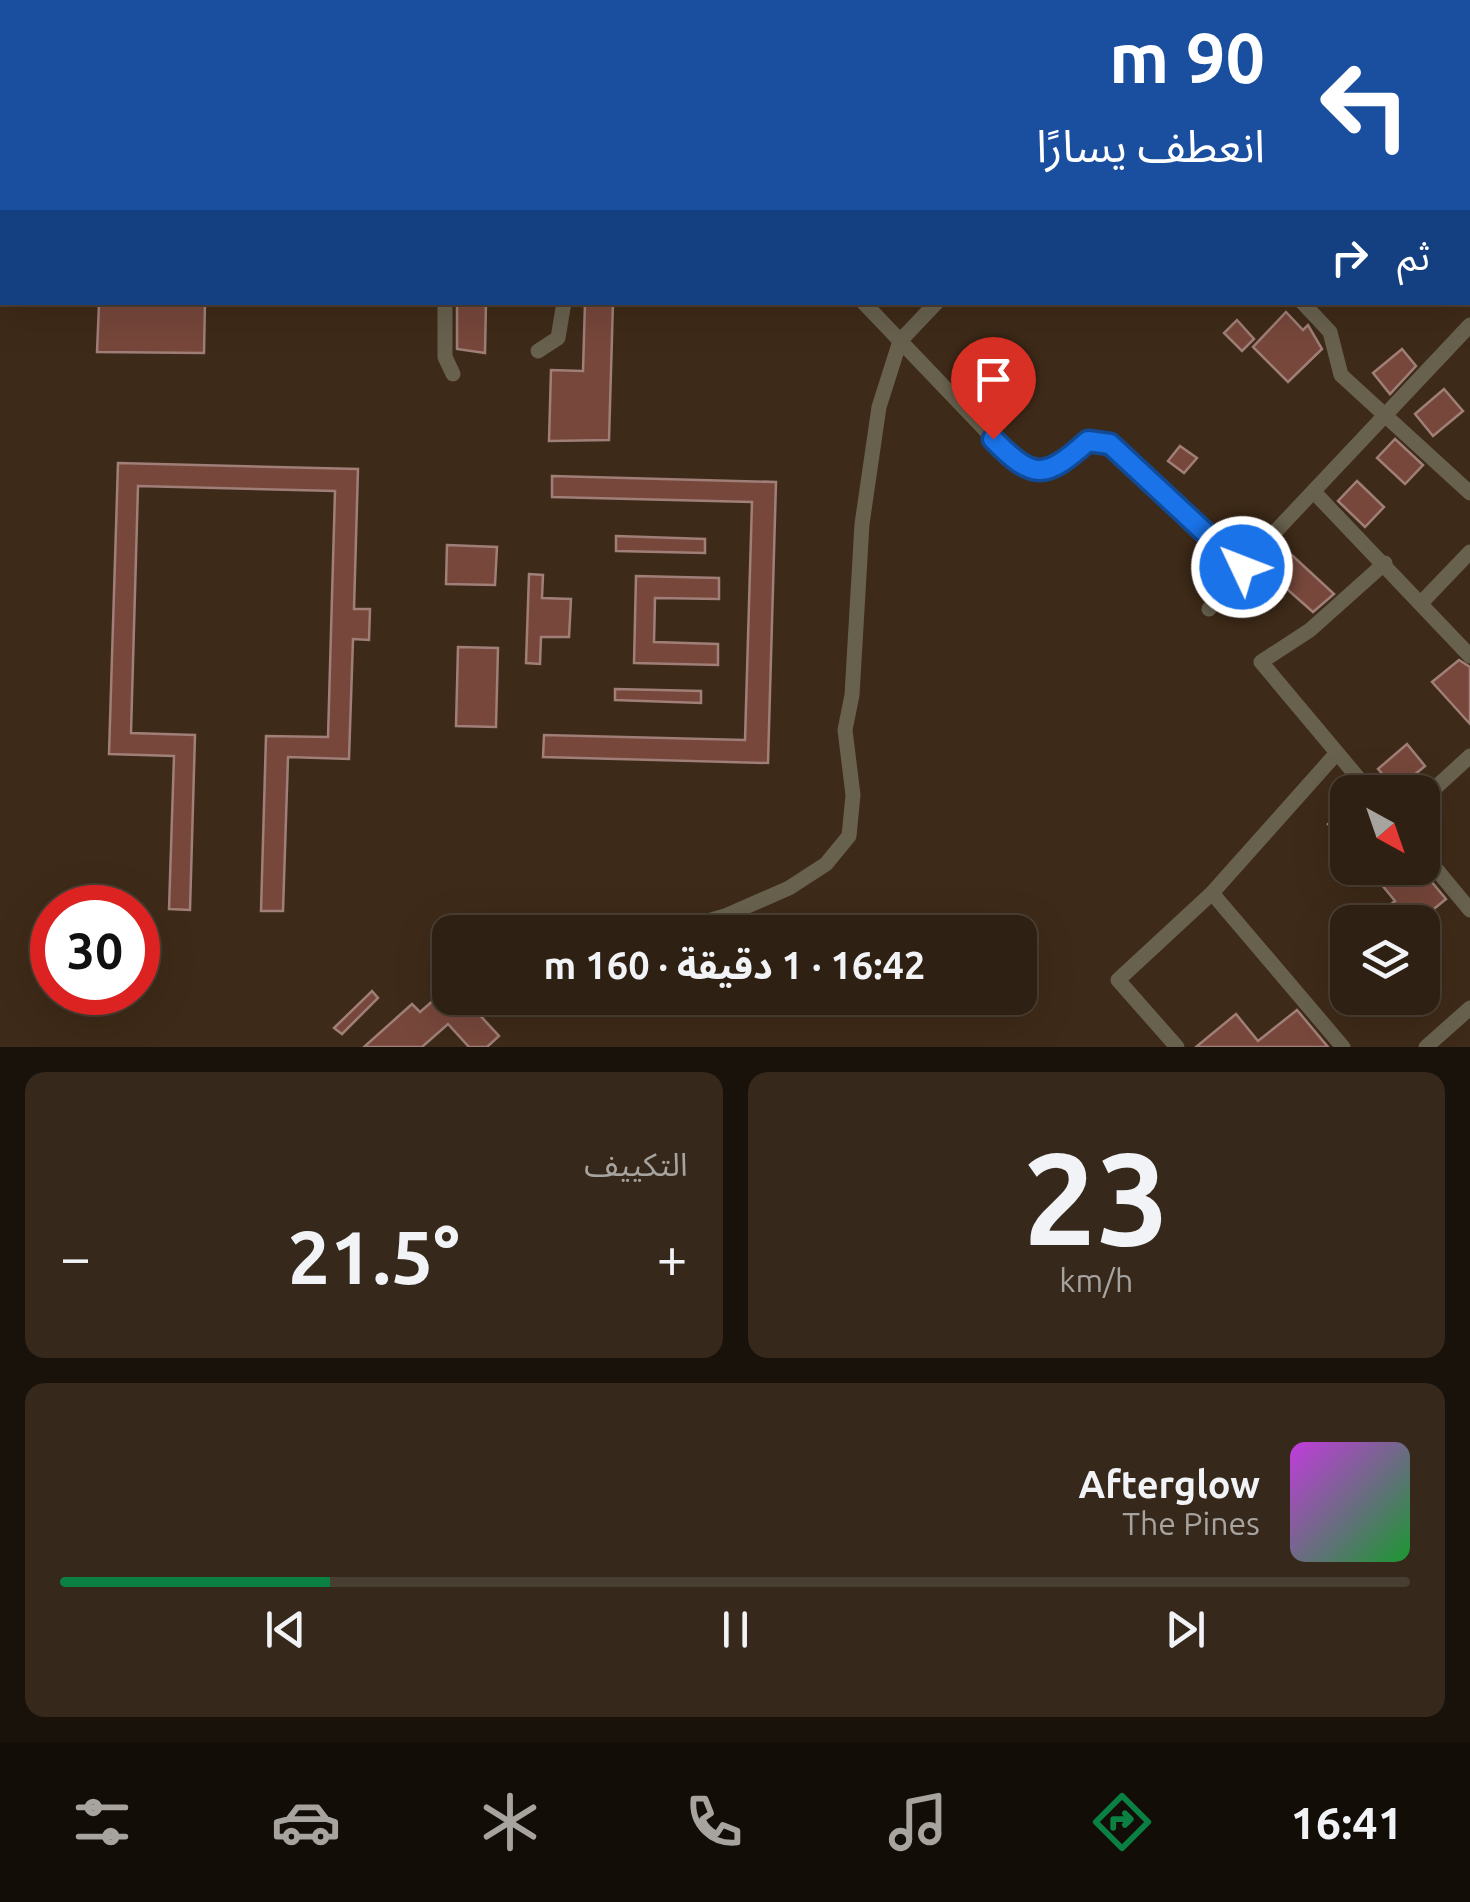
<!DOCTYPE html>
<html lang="ar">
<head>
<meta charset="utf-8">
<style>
  :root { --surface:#2e2012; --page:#36281b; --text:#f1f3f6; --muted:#a7a39f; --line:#493e32; --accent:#0b8043 }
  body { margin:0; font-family:Ubuntu,"Noto Sans Arabic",sans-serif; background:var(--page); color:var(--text); direction:rtl; height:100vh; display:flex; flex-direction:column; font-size:38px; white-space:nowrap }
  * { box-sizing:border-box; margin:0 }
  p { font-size:32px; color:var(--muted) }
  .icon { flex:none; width:55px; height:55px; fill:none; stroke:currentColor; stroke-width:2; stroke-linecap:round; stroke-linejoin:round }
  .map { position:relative; height:1047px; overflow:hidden; direction:ltr }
  .side { display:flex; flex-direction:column; gap:25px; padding:25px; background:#19120a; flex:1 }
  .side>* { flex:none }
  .banner { position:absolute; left:0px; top:0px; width:1470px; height:305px; box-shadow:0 10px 40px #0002,0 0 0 2px var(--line); direction:rtl; background:#1a4fa0; color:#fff; overflow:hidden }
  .needle { width:65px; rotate:140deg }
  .fabs { position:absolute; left:1330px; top:775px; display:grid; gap:20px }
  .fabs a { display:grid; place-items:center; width:110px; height:110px; border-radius:20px; background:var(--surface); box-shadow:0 10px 40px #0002,0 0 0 2px var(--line); font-size:50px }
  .speed { position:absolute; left:30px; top:885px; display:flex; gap:20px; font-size:50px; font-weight:700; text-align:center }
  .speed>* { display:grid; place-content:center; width:130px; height:130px; border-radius:50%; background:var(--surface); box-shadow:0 10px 40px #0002,0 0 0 2px var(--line); line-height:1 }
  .speed .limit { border:15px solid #d22; background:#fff; color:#111 }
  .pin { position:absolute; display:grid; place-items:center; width:85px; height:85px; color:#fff; margin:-102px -42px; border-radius:50% 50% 50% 0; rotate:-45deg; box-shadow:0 0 10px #0007 }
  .pin .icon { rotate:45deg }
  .me { position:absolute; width:110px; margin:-55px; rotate:313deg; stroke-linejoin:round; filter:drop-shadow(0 0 8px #0008) }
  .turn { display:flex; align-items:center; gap:35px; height:210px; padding:0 40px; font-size:45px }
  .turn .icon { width:130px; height:130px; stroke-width:2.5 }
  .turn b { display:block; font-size:70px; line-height:85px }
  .then { display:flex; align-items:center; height:95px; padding:0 40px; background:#0003; gap:20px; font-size:38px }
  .big { font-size:75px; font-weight:700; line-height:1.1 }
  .side .card { flex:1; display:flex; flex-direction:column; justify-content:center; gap:15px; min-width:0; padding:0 35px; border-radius:20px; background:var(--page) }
  .side .dial { align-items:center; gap:0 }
  .dial b { font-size:130px; line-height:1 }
  .song { display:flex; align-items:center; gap:30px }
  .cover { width:120px; height:120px; border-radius:15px; background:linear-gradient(135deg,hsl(290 70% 55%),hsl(130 70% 35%)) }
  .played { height:10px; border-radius:5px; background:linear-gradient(90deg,var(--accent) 20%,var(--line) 20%) }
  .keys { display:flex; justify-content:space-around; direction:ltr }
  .heat { display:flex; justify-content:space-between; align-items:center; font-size:55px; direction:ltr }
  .side .tiles { flex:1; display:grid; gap:25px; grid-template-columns:1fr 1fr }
  .card:last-child { grid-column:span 2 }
  .trip { position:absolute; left:432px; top:915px; width:605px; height:100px; border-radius:20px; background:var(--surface); box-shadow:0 10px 40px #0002,0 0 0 2px var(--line); font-weight:700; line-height:100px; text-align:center; direction:rtl }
  .tabs { display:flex; height:160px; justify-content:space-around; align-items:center; background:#120d07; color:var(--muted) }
  .tabs .icon { width:70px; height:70px }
  .tabs .current { color:var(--accent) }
  .tabs b { font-size:45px; color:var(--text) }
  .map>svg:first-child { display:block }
  .building { fill:#77473b; stroke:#9f7f77; stroke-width:2.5 }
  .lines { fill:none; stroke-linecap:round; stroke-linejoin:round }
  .minor { stroke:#68614e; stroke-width:15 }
  .route-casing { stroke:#114b97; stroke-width:25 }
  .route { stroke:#1a73e8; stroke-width:18 }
</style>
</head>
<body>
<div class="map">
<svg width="1470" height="1047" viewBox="0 0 1470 1047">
  <rect width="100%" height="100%" fill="#3e2a18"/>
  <!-- building -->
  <g class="building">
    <path d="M140 302H205L204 353 97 352 99 304Z"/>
    <path d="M457 302H486L485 353 457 349Z"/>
    <path d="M585 302H613L609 440 549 441 551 370 583 371Z"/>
    <path d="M1286 312 1303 330 1308 325 1322 349 1288 382 1253 347Z"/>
    <path d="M1237 320 1254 339 1242 351 1224 333Z"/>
    <path d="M1402 349 1416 366 1390 394 1373 373Z"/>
    <path d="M1444 389 1463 411 1433 436 1415 414Z"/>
    <path d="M1395 439 1423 465 1405 484 1377 458Z"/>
    <path d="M1180 446 1197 458 1184 473 1168 461Z"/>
    <path d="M118 463 358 469 354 609H370L369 640 353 639 349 759 288 757 283 911H261L266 736 328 737 335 491 138 486 131 733 195 735 190 910 169 909 174 756 109 754Z"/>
    <path d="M552 476 776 482 768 763 543 757 544 735 745 740 752 502 552 497Z"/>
    <path d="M1357 481 1384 507 1365 527 1338 501Z"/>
    <path d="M616 536 705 539V553L616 551Z"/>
    <path d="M447 545 497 547 495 585 446 584Z"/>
    <path d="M1282 546 1334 594 1313 612 1262 567Z"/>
    <path d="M529 574 543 575 542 598 571 599 569 637H541L540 664 526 663Z"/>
    <path d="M636 576 719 578V599L655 598 654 642 718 644V665L634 663Z"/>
    <path d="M458 647 498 648 496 727 456 726Z"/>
    <path d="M1459 660 1470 667V724L1432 682Z"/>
    <path d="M615 689 701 691V703L615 700Z"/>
    <path d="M1407 744 1425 766 1396 790 1378 769Z"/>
    <path d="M1348 807V846L1328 824Z"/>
    <path d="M1368 868H1420L1446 899 1418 922H1368L1395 901Z"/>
    <path d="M450 986V998H464L499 1036 487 1047H469L448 1024 422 1047H364L412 1004 420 1012Z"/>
    <path d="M372 991 378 998 342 1034 334 1028Z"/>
    <path d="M1297 1010 1328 1047H1196L1236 1014 1258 1041Z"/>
  </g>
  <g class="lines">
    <!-- minor -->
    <g class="minor">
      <path d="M573 0 576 2"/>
      <path d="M975 0 978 2"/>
      <path d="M1129 0 1132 2"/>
      <path d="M870 2 872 0"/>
      <path d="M1218 2 1220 0"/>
      <path d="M445 302V357L453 374"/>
      <path d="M863 302 1017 463 1038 473 1058 467 1088 441 1110 444 1242 567"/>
      <path d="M1302 302 1330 332 1341 375 1470 493"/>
      <path d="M538 351 558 338 564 302"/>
      <path d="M1314 492 1470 656"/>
      <path d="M1422 602 1470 552"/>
      <path d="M1209 609 1242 567 1470 325"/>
      <path d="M1370 792 1261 662 1310 630 1385 563"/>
      <path d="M1422 800 1470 756"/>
      <path d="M1422 852 1470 910"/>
      <path d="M1212 893 1343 1047"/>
      <path d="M634 932 680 929 725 916 789 888 826 864 849 836 853 795 845 730 852 695 862 524 879 407 900 341 937 302"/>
      <path d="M1177 1047 1118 980 1212 893 1335 755"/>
      <path d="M1426 1047 1470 1008"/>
    </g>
  </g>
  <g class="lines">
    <defs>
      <path id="route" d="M993 439C1034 481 1045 479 1088 441L1110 444 1242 567"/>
    </defs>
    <!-- route casing -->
    <use href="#route" class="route-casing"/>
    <!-- route -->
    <use href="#route" class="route"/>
  </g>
</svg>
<div class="fabs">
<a><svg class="needle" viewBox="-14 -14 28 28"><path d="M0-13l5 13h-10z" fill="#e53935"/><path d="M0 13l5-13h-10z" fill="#a7a39f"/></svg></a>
<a><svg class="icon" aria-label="layers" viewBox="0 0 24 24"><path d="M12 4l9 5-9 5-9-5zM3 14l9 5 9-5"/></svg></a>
</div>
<div class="speed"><div class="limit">30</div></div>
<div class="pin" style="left:993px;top:439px;background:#d93025"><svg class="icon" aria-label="arrive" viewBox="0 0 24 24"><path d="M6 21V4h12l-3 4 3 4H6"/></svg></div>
<svg class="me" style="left:1242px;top:567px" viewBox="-20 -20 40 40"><circle r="17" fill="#1a73e8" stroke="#fff" stroke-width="3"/><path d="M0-11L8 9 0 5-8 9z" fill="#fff"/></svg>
<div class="trip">16:42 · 1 دقيقة · 160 m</div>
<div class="banner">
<div class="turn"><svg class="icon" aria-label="left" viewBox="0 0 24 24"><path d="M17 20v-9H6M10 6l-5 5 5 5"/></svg><div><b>90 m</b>انعطف يسارًا</div></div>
<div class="then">ثم<svg class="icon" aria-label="right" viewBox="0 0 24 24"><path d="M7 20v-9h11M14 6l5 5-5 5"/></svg></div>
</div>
</div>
<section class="side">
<div class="tiles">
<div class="card dial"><b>23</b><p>km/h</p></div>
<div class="card"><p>التكييف</p>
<div class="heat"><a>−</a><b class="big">21.5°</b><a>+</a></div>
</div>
<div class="card">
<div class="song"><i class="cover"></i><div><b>Afterglow</b><p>The Pines</p></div></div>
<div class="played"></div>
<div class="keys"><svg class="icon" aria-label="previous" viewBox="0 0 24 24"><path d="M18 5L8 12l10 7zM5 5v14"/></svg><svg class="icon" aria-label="pause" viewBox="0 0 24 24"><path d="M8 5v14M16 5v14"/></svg><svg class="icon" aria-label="next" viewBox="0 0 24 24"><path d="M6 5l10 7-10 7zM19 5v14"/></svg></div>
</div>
</div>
</section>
<nav class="tabs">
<b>16:41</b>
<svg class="icon current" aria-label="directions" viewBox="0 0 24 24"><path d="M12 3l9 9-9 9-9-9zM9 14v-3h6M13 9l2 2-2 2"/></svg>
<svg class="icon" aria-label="music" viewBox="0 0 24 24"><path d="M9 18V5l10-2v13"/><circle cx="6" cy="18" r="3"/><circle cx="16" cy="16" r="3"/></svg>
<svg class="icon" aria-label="phone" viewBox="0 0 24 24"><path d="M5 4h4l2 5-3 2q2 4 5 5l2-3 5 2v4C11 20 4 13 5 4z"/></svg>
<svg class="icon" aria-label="climate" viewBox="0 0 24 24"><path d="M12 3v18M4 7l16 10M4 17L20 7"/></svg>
<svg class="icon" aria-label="car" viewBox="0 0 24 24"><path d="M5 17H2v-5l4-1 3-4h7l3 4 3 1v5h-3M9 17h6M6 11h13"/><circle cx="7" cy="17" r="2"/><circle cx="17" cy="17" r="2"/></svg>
<svg class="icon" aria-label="filters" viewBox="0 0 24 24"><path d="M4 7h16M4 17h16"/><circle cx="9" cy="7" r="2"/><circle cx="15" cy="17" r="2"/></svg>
</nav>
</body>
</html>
